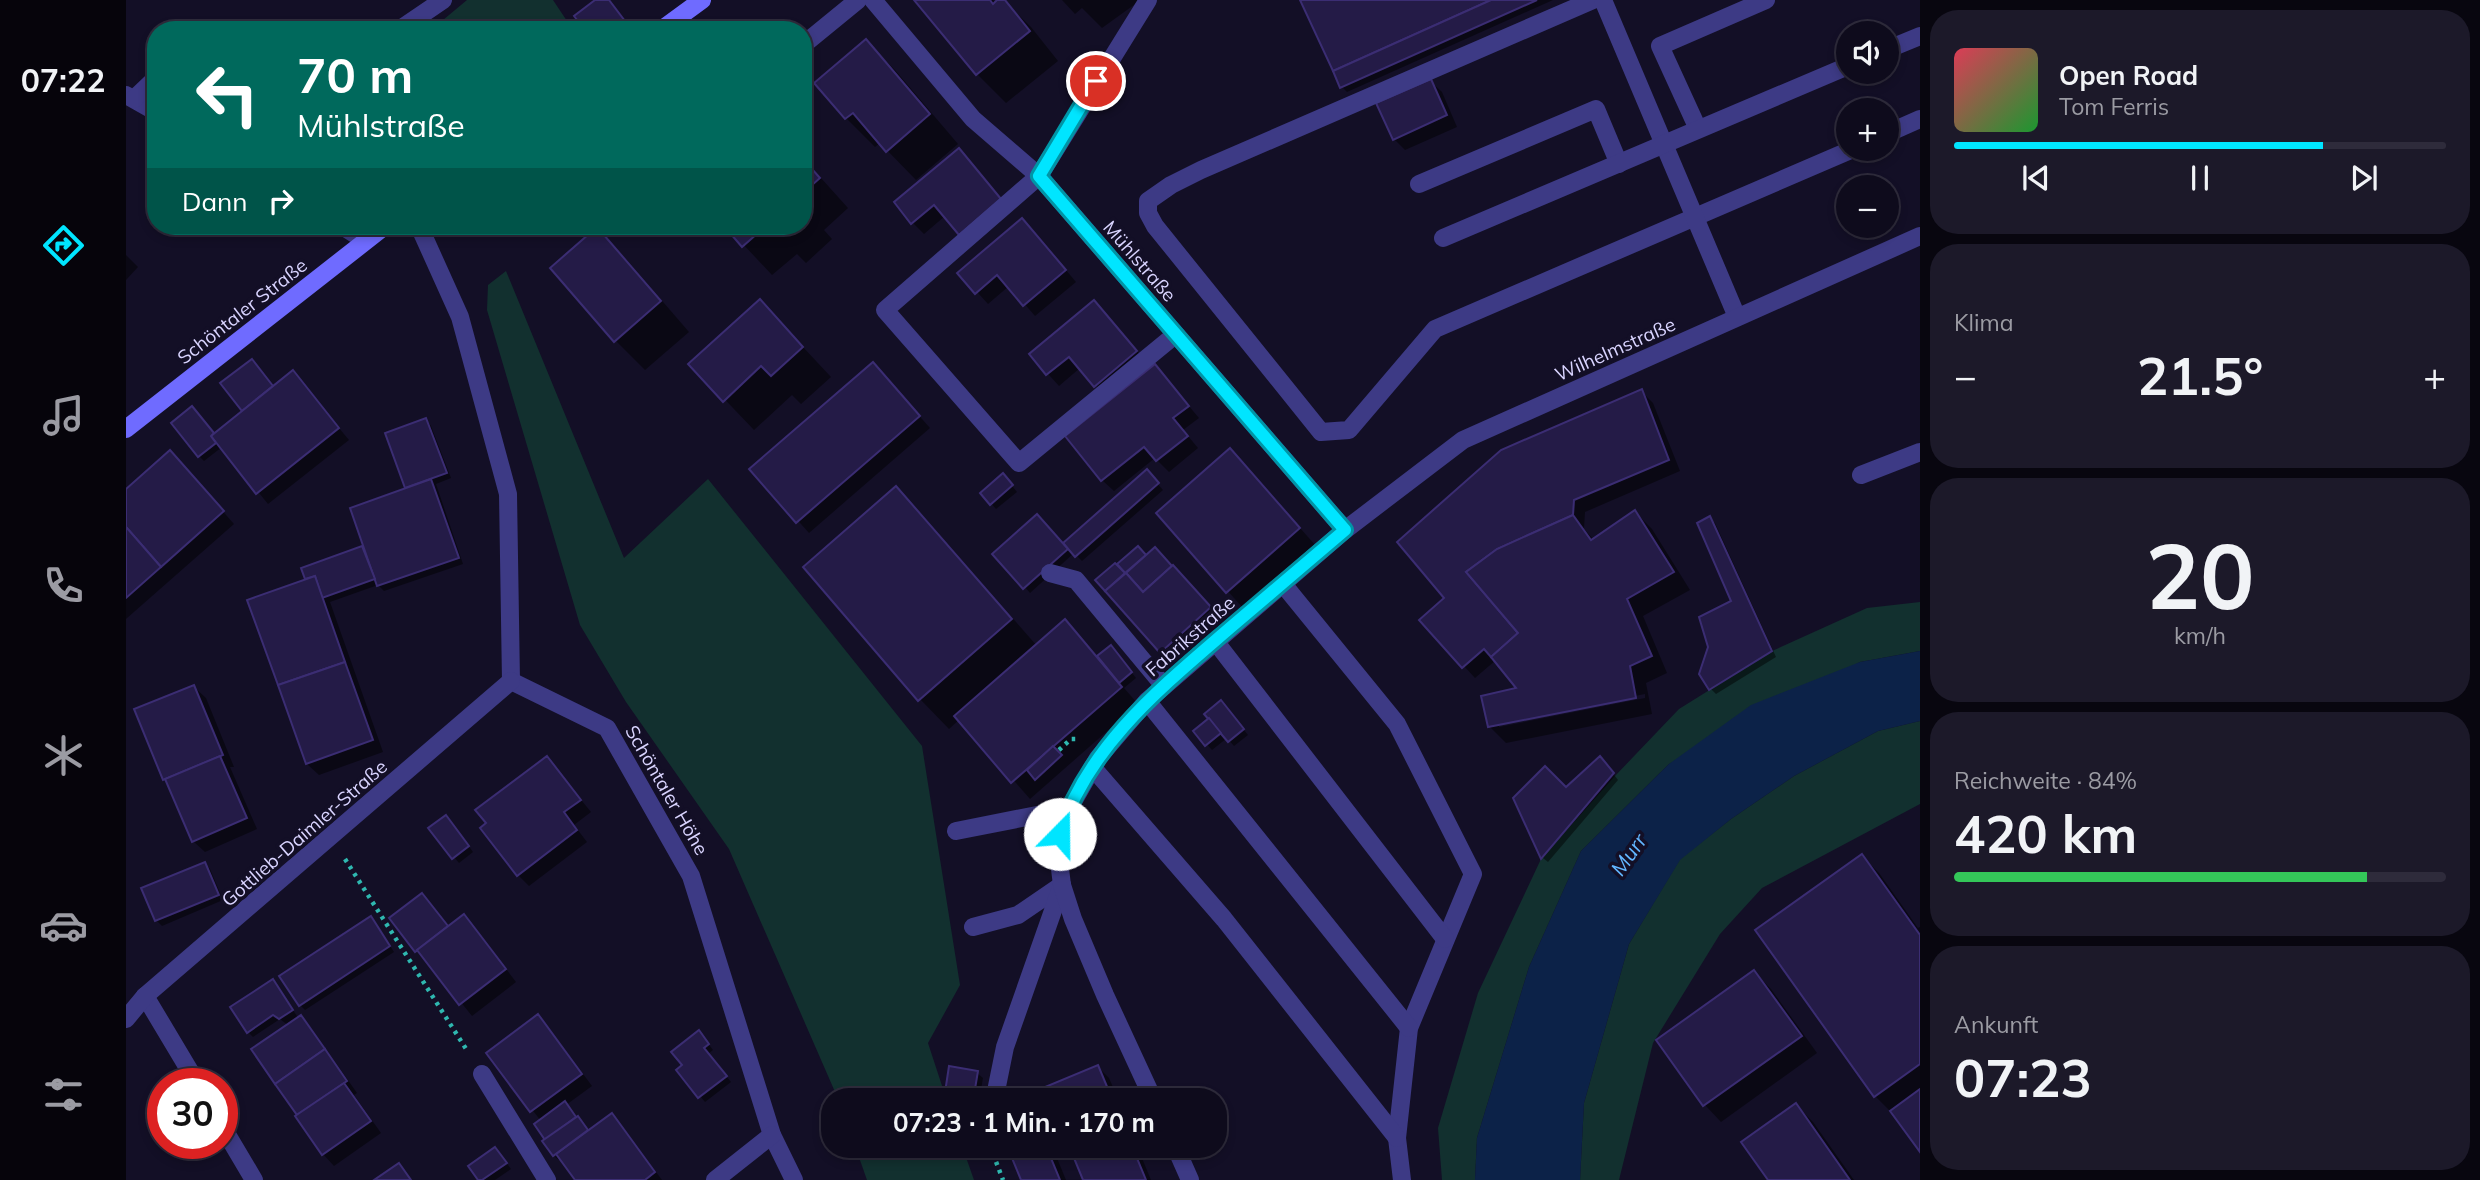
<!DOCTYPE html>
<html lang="de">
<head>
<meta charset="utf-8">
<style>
  :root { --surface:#0e0b1c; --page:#1c1929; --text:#f1f3f6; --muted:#9b9ba3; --line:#2e2b3b; --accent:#00e5ff }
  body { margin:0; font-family:Mulish,sans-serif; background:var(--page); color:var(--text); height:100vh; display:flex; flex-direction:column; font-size:26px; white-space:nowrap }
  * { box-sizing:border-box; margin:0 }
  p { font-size:23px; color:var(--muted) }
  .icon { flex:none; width:38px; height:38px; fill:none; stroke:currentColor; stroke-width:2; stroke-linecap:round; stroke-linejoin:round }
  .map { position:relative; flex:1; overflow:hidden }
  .details { display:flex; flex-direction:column; gap:10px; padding:10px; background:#08060f; width:560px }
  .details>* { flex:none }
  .top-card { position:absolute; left:21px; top:21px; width:665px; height:214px; border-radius:28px; box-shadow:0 4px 10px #0003,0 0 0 2px var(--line); background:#00695c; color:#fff; overflow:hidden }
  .tools { position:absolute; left:1710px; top:21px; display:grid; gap:14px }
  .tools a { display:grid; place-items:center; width:63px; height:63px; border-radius:50%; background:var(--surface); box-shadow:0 4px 10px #0003,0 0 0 2px var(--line); font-size:35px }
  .speed { position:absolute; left:21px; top:1068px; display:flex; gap:14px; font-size:35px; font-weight:700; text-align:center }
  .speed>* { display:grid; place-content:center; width:91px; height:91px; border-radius:50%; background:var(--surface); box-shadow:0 4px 10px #0003,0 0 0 2px var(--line); line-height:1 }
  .speed .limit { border:10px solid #d22; background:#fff; color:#111 }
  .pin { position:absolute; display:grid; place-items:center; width:60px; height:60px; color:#fff; margin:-30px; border:4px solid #fff; border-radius:50%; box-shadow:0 2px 7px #0007 }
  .me { position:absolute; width:77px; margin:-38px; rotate:22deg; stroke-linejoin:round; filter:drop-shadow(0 0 5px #0008) }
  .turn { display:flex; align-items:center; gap:24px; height:147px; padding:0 35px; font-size:32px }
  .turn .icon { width:91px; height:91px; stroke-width:2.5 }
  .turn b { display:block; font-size:49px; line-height:60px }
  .then { display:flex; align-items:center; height:66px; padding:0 35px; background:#0003; gap:14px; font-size:26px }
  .big { font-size:52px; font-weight:700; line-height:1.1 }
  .details .widget { flex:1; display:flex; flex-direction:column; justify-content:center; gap:10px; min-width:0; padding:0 24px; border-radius:28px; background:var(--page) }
  .details .dial { align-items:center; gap:0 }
  .dial b { font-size:91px; line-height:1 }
  .song { display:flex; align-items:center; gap:21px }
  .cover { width:84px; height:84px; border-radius:10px; background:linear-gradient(135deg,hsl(350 70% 55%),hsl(130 70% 35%)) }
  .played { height:7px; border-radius:4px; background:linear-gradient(90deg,var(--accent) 75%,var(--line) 75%) }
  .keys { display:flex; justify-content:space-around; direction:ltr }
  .heat { display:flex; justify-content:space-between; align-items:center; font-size:38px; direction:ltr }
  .charge { height:10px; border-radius:5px; background:linear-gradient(90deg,#34c759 84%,var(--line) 0) }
  .trip { position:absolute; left:695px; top:1088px; width:406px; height:70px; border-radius:28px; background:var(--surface); box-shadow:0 4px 10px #0003,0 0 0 2px var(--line); font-weight:700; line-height:70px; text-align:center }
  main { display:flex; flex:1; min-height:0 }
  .tab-bar { display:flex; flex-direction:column; width:126px; justify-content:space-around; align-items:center; background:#06040b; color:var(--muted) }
  .tab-bar .icon { width:49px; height:49px }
  .tab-bar .on { color:var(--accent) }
  .tab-bar b { font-size:32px; color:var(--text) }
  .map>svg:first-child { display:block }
  .green { fill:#12302f }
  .water { fill:#0c2248 }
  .shadow { fill:#0007; fill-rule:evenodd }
  .building { fill:#241b47; stroke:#3b2d73; stroke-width:2 }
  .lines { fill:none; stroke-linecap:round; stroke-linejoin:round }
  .path { stroke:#2fb8b0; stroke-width:4.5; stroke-dasharray:3.5 5; stroke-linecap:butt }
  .lane { stroke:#3d3a85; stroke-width:18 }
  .street { stroke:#3d3a85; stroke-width:18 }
  .secondary { stroke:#6f6bff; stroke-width:18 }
  .route-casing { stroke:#0095a6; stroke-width:18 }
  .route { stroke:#00e5ff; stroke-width:12 }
  .labels { text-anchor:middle; stroke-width:7; stroke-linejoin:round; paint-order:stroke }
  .street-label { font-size:19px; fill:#d9d4ff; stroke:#130f26 }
  .water-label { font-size:21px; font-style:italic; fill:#62b6ff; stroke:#130f26 }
</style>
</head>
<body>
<main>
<nav class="tab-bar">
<b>07:22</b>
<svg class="icon on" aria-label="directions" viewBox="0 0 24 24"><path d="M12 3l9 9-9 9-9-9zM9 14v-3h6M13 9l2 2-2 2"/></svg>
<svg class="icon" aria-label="music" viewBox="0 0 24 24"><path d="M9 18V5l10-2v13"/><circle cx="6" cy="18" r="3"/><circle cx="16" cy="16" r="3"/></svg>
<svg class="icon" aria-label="phone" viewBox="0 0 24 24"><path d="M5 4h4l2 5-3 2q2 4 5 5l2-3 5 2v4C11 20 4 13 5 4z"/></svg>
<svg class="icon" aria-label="climate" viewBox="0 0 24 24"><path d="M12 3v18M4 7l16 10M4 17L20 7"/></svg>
<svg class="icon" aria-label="car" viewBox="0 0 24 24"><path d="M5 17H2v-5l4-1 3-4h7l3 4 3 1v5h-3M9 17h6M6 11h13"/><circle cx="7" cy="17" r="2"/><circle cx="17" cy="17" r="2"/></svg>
<svg class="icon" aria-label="filters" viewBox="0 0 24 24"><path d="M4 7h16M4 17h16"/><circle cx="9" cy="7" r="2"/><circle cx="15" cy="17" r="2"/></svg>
</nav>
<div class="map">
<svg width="1794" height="1180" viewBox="0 0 1794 1180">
  <rect width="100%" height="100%" fill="#130f26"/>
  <!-- green -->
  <g class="green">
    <path d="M341 0H427L447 30H305Z"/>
    <path d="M380 271 498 558 582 479 796 746 834 985 802 1043 821 1101H713L603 849 500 702 454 625 361 310 362 285Z"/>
    <path d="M1794 602V651L1734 662 1543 764 1455 851 1403 967 1351 1138 1349 1180H1316L1312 1128 1352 993 1415 859 1489 776 1553 709 1646 651 1741 608Z"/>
    <path d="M1794 721V804L1636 888 1594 934 1527 1043 1493 1180H1454L1458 1103 1503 944 1554 859 1605 819 1668 776 1752 731Z"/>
    <path d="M729 1146H836L848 1180H741Z"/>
  </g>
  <!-- water -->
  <path class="water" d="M1794 651V721L1752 731 1668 776 1605 819 1554 860 1503 944 1458 1103 1454 1180H1349L1351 1138 1403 967 1455 851 1543 764 1625 705 1734 662Z"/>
  <!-- shadow -->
  <g class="shadow">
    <path d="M790 0H867L870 3 877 0 905 27 932 61 880 103 851 74Z"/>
    <path d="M936 0H1011L1012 2 976 28 956 8 949 14Z"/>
    <path d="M1176 0H1427L1221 92 1216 87Z"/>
    <path d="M740 41 769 70 832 144 790 180 754 143 749 147 720 118Z"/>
    <path d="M1304 81 1316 92 1331 127 1279 150 1268 139Z"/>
    <path d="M677 158 722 208 698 230 706 239 680 263 671 254 646 275 600 226H677Z"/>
    <path d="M844 162 886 211 819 216 798 234 786 222Z"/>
    <path d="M471 230 500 259 563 332 519 370 490 341 426 268Z"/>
    <path d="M908 232 950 282 909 316 883 286 862 304 834 273Z"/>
    <path d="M0 255 12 267 0 280Z"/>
    <path d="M634 301 705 377 675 404 666 395 628 430 565 364Z"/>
    <path d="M979 314 1021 363 981 397 954 368 933 386 905 355Z"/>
    <path d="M131 366 148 388 167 373 223 440 142 504 96 447 78 461 73 456 71 414 88 435 119 411 97 384Z"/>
    <path d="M1029 366 1073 418 1057 430 1072 448 1043 472 1029 458 988 491 976 480Z"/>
    <path d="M758 376 804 428 683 533 626 469Z"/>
    <path d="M1515 391 1527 403 1554 471 1459 512 1458 529 1468 540 1509 512 1526 529 1564 590 1517 616 1541 673 1520 683 1526 714 1380 743 1363 726 1394 689 1370 660 1349 678 1338 666 1321 598ZM1519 694V698L1373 727V723Z"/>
    <path d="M300 420 305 426 325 478 310 484 337 564 258 591 252 585 204 602 257 752 193 775 181 764 124 601 182 580 177 569 240 547 282 489 262 435Z"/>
    <path d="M55 464 108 524 0 619V492Z"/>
    <path d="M1121 468 1190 546 1118 609 1032 514Z"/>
    <path d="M1021 472 1037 490 956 561 948 553 904 593 899 587 937 545Z"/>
    <path d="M882 481 891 492 870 509 856 493Z"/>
    <path d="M770 489 799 518 911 646 939 621 972 657 990 653 1010 678 998 688 1012 704 904 799 834 719 823 729 794 699Z"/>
    <path d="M1583 518 1589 523 1650 657 1590 694 1584 688 1607 602Z"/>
    <path d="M1012 549 1020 557 1059 579 1095 619 1047 663 972 581Z"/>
    <path d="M68 687 80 698 108 767H104L131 829 79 852 67 841 43 784 39 779 10 710Z"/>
    <path d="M1100 708 1122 735 1108 746 1101 738 1086 750 1069 731Z"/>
    <path d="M421 758 465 812 448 825 461 842 403 886 392 875Z"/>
    <path d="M1479 763 1492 780 1422 862 1417 858 1390 798 1440 790Z"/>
    <path d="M325 822 347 852 333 863 304 828Z"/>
    <path d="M1736 856 1753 873 1792 928 1794 927V1149L1766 1113 1749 1096Z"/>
    <path d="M79 864 84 869 97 900 36 926 30 920Z"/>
    <path d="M301 900 322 928 338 916 349 928 390 982 346 1016 297 955 290 950Z"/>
    <path d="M250 924 268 952 179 1010 174 1005Z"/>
    <path d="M1628 972 1645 989 1691 1053 1595 1122 1579 1105 1532 1041Z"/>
    <path d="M147 981 173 1019 175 1017 186 1029 231 1093 228 1095 255 1133 208 1166 197 1154 172 1117 163 1026 154 1019 127 1037 122 1032Z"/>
    <path d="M412 1016 423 1028 466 1086 440 1105 463 1132 486 1116 497 1127 536 1180H451L435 1159 433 1160 429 1157 432 1152 422 1140 415 1121 362 1053Z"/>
    <path d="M578 1038 587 1050 582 1054 605 1082 579 1102 553 1070Z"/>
    <path d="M972 1067 983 1078 993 1101H926Z"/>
    <path d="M851 1073 857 1078 853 1101H822L819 1098Z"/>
    <path d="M1670 1105 1687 1122 1728 1180H1644Z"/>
    <path d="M883 1146H926L940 1180H897Z"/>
    <path d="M945 1146H1011L1025 1180H959Z"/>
    <path d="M374 1154 385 1169 369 1180H354Z"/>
  </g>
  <!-- building -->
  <g class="building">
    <path d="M469 0H483L502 25 495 30H459L448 16Z"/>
    <path d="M788 0H864L867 4 871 0H879L904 31 850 75Z"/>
    <path d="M1174 0H1365L1207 71Z"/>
    <path d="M1365 0H1411L1214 88 1207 71Z"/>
    <path d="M740 39 804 114 760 152 727 113 719 119 688 83Z"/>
    <path d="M1305 79 1321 115 1267 140 1250 103Z"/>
    <path d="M833 148 875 199 833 235 808 205 785 224 768 202Z"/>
    <path d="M677 159 694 178 677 193Z"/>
    <path d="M896 218 940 270 897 306 871 275 849 294 831 273Z"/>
    <path d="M598 226H640L616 247Z"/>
    <path d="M641 226H659L650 235Z"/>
    <path d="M471 227 535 301 488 342 424 268Z"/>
    <path d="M634 299 677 347 645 376 635 366 597 402 562 364Z"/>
    <path d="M968 300 1011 351 968 387 943 357 920 375 903 354Z"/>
    <path d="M126 359 147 386 116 411 94 383Z"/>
    <path d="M747 362 794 416 670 523 623 469Z"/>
    <path d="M1029 364 1063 406 1047 418 1062 436 1030 461 1018 447 975 481 939 436Z"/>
    <path d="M167 370 213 428 130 494 85 436Z"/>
    <path d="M1516 389 1543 460 1448 500 1447 515 1371 549 1340 572 1392 633 1365 657 1358 649 1336 668 1293 620 1318 598 1271 542 1375 450Z"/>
    <path d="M66 406 88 433 85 436 90 443 72 457 45 423Z"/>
    <path d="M300 418 321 473 279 488 259 433Z"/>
    <path d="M1104 448 1174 528 1100 593 1030 513Z"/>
    <path d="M44 450 98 511 35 567 0 527V489Z"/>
    <path d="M1021 469 1033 483 949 557 937 543Z"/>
    <path d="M877 473 887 485 864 505 854 493Z"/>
    <path d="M305 479 333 558 251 586 224 508Z"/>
    <path d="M770 486 886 619 792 701 677 567Z"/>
    <path d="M1509 510 1548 572 1501 599 1526 656 1504 666 1510 698 1362 727 1355 696 1390 688 1365 657 1392 633 1340 572 1371 549 1447 515 1465 540Z"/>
    <path d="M911 514 942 549 897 589 866 554Z"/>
    <path d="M1584 516 1646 651 1583 690 1573 674 1582 647 1573 617 1605 601 1571 523Z"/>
    <path d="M0 527 35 567 0 598Z"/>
    <path d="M236 546 249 579 196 598 189 576 179 579 175 568Z"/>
    <path d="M1012 546 1020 555 999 573 991 564Z"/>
    <path d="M1029 547 1046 566 1017 592 1000 573Z"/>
    <path d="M989 563 999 573 979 591 969 580Z"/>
    <path d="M1047 565 1085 607 1034 653 979 591 1000 573 1017 592Z"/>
    <path d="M189 576 219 662 152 685 121 600Z"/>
    <path d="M939 619 996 687 885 783 828 716Z"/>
    <path d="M985 645 1006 672 993 683 971 656Z"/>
    <path d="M219 662 247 740 180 764 152 685Z"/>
    <path d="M68 685 97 755 37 780 8 709Z"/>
    <path d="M1095 700 1118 729 1102 742 1078 714Z"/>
    <path d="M1083 718 1095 733 1079 746 1067 731Z"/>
    <path d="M927 746 936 755 909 780 901 770Z"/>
    <path d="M94 756 121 818 66 842 39 779Z"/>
    <path d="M421 756 455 800 438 812 451 830 391 876 354 828 360 823 349 810Z"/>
    <path d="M1474 756 1488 773 1415 859 1387 798 1419 766 1440 787Z"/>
    <path d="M320 815 343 846 326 859 302 828Z"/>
    <path d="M1736 854 1794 935V1064L1748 1097 1629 930Z"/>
    <path d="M79 862 93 895 29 921 15 888Z"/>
    <path d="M296 893 322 926 289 952 263 918Z"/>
    <path d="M338 914 380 969 333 1005 291 950Z"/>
    <path d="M245 916 264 946 173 1006 153 976Z"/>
    <path d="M1628 970 1676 1036 1577 1106 1530 1040Z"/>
    <path d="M147 979 167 1010 153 1019 147 1015 121 1033 104 1007Z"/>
    <path d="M412 1014 456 1074 404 1112 360 1053Z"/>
    <path d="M175 1015 199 1049 149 1084 125 1049Z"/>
    <path d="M573 1030 583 1044 578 1048 601 1076 572 1098 550 1070 556 1065 545 1052Z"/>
    <path d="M199 1049 221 1081 171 1115 149 1084Z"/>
    <path d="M972 1065 987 1101H924L919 1087Z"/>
    <path d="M823 1066 852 1071 847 1101 818 1099Z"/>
    <path d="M218 1083 245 1121 196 1155 169 1116Z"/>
    <path d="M1794 1089V1152L1764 1111Z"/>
    <path d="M439 1101 450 1117 419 1140 408 1124Z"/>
    <path d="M1670 1103 1724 1180H1642L1615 1142Z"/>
    <path d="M486 1113 529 1172 519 1180H449L430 1154Z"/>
    <path d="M452 1116 462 1130 427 1156 416 1141Z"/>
    <path d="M881 1146H920L934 1180H895Z"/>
    <path d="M943 1146H1006L1020 1180H957Z"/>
    <path d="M369 1147 381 1163 356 1180H352L342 1166Z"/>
    <path d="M273 1163 285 1180H248Z"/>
  </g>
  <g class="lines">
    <!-- path -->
    <g class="path">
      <path d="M933 750 945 739H951"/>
      <path d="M219 859 342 1052"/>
      <path d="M864 1146 877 1180"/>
    </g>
    <!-- lane -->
    <g class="lane">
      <path d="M747 0 847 119 913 176 759 310 893 463 1049 335"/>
      <path d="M1467 0 1075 170 1045 185 1022 201V213L1029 226 1195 432 1223 430 1309 329 1727 149"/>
      <path d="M1477 0 1611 317"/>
      <path d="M677 45 732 0"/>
      <path d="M1760 50 1794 36"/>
      <path d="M1572 129 1534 46 1640 0"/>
      <path d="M1760 134 1794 119"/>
      <path d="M1293 184 1470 109 1493 164"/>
      <path d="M1317 238 1722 66"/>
      <path d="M1735 475 1794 452"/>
      <path d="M924 573 950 580 1038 686"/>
      <path d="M1157 584 1271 724 1347 874 1283 1028 1271 1138 1276 1180"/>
      <path d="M1089 641 1319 939"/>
      <path d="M1021 701 1283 1028"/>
      <path d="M967 768 1098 919 1271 1138"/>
      <path d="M830 831 916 814H940"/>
      <path d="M847 927 892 915 936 885"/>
      <path d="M356 1074 421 1180"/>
      <path d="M868 1101 879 1047 936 885"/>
    </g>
    <!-- street -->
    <g class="street">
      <path d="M1022 0 913 176 1219 530"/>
      <path d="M273 30 317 0"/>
      <path d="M0 95 30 112"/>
      <path d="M8 99 30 78"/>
      <path d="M216 226 238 240"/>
      <path d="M293 226 334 317 382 494 385 681"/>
      <path d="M385 681 481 728 565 876 646 1135 668 1180"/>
      <path d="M19 996 71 1083"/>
      <path d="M0 1019 19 996 385 681"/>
      <path d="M1028 1101 979 995 947 919 936 885 933 861 934 834 940 814 972 758 1021 701 1219 530 1337 440 1794 236"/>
      <path d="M96 1126 128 1180"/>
      <path d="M1049 1146 1064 1180"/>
      <path d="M589 1180 646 1135"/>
    </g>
    <!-- secondary -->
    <g class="secondary">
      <path d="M535 30 576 0"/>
      <path d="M0 429 259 226"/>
    </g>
  </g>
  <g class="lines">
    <defs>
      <path id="route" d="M934 834C961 746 1038 685 1105 627 1143 595 1181 562 1219 530L913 176 970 81"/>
    </defs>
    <!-- route casing -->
    <use href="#route" class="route-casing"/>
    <!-- route -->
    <use href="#route" class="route"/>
  </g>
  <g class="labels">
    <!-- street labels -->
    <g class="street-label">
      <text transform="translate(1014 261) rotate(49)" y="7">Mühlstraße</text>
      <text transform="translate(116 311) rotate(-38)" y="7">Schöntaler Straße</text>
      <text transform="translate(1489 349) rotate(-24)" y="7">Wilhelmstraße</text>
      <text transform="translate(1064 636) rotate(-41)" y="7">Fabrikstraße</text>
      <text transform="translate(541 790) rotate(60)" y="7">Schöntaler Höhe</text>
      <text transform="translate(178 833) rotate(-41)" y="7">Gottlieb-Daimler-Straße</text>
    </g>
    <!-- water labels -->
    <g class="water-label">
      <text transform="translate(1503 855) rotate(-55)" y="7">Murr</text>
    </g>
  </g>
</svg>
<div class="tools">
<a><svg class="icon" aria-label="sound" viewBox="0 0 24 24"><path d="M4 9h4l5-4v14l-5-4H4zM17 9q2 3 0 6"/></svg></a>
<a>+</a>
<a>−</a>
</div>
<div class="speed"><div class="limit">30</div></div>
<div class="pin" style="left:970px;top:81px;background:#d93025"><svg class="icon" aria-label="arrive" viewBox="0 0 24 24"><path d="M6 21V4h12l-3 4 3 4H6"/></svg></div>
<svg class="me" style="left:934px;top:834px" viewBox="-20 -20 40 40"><circle r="19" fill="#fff"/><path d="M0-13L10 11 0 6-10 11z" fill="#00e5ff"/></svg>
<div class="trip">07:23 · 1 Min. · 170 m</div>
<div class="top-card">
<div class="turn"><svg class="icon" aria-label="left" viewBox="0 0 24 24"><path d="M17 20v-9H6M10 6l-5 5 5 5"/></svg><div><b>70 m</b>Mühlstraße</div></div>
<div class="then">Dann<svg class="icon" aria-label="right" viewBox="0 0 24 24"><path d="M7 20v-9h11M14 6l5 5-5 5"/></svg></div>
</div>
</div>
<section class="details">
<div class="widget">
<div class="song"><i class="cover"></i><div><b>Open Road</b><p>Tom Ferris</p></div></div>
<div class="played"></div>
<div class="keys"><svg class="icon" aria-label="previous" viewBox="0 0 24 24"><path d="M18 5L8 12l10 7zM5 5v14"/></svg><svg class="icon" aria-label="pause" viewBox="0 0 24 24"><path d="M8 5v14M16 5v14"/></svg><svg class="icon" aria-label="next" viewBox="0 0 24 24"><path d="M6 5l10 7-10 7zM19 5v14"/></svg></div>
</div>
<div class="widget"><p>Klima</p>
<div class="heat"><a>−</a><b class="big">21.5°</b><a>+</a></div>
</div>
<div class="widget dial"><b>20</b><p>km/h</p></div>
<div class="widget"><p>Reichweite · 84%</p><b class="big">420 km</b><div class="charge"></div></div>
<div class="widget"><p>Ankunft</p><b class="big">07:23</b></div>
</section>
</main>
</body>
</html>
